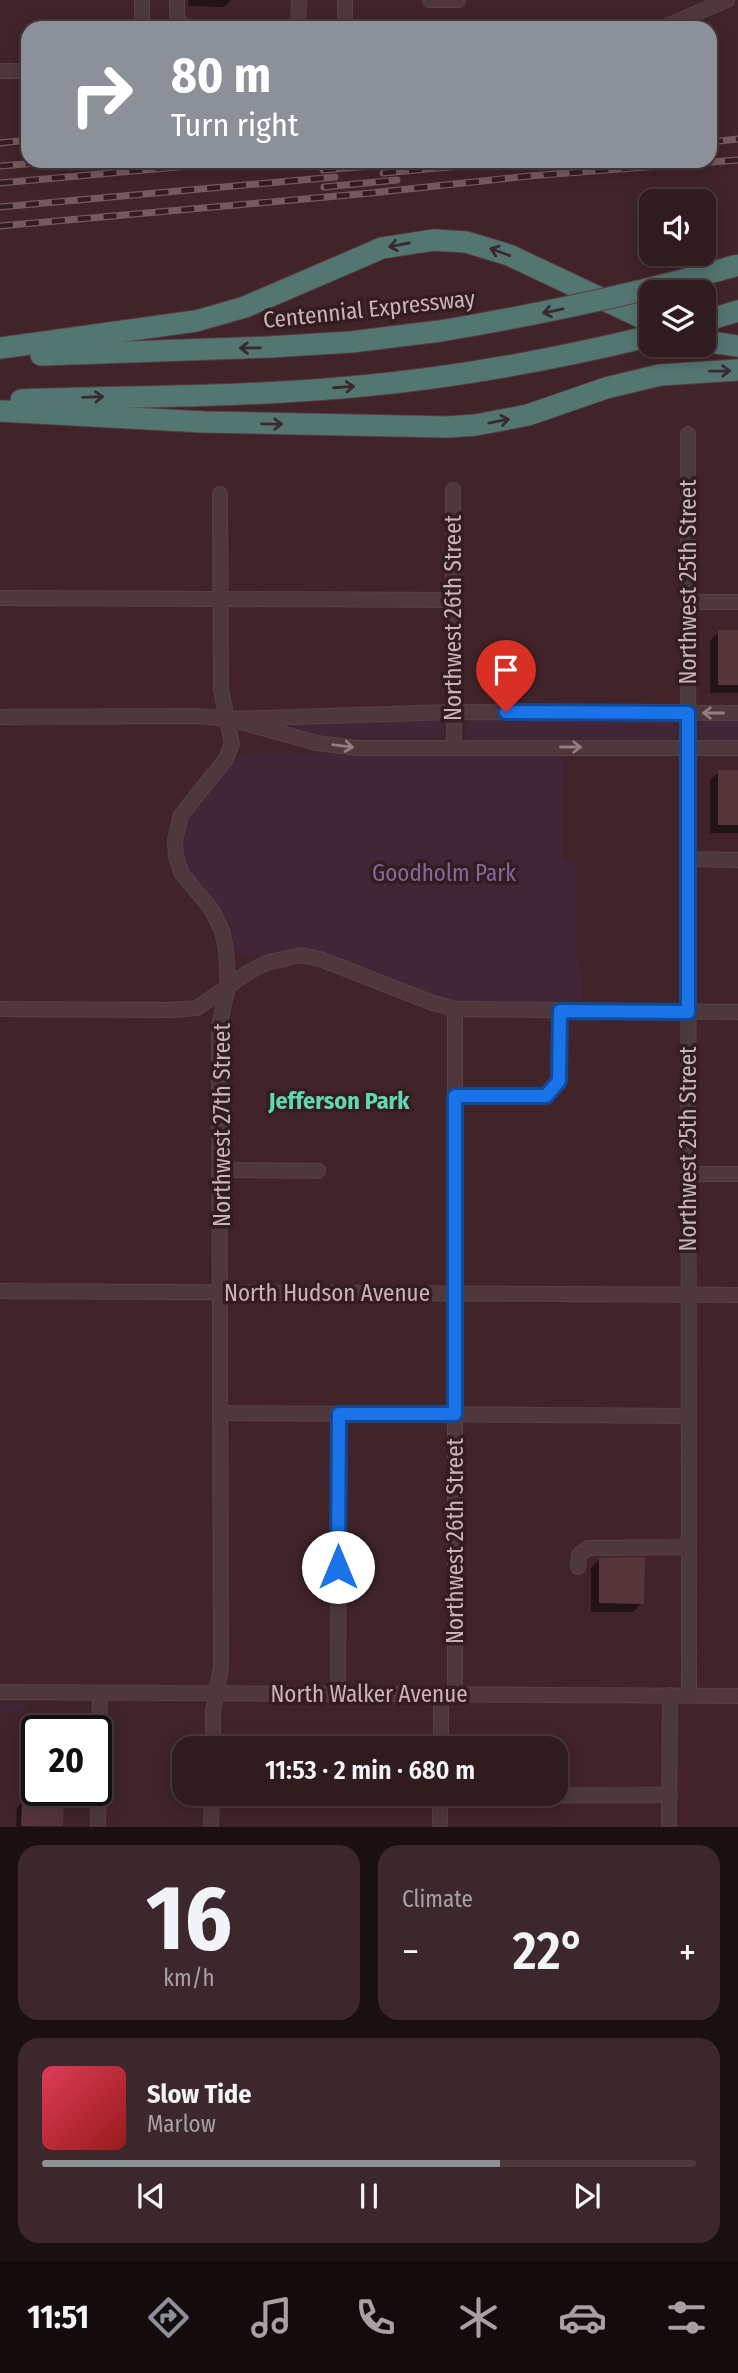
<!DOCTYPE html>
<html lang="en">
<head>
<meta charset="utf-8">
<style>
  :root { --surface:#301b1f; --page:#3c282c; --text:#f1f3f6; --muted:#a8a1a4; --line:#4b393d; --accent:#8c9099 }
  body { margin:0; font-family:"Fira Sans Condensed",sans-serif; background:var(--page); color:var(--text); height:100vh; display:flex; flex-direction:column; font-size:26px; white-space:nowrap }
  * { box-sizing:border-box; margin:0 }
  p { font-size:23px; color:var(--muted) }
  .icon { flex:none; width:38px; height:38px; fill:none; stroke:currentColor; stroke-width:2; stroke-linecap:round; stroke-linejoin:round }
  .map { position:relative; height:1827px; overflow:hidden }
  .drawer { display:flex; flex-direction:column; gap:18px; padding:18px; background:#1a0f11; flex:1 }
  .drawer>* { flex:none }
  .guide { position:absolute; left:21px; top:21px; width:696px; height:147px; border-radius:21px; box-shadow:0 4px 18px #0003,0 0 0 2px var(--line); background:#8c9099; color:#fff; overflow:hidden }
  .controls { position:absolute; left:639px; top:189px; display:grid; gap:14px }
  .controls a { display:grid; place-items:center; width:77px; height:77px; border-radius:14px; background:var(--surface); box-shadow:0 4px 18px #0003,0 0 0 2px var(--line); font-size:35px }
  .speed { position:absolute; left:21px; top:1715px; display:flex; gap:14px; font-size:35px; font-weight:700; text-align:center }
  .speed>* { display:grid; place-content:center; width:91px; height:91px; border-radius:50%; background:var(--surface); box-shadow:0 4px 18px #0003,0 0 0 2px var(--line); line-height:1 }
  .speed .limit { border:4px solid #111; border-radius:10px; background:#fff; color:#111 }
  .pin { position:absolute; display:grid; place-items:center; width:60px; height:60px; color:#fff; margin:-72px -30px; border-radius:50% 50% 50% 0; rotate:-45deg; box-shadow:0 0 7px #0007 }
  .pin .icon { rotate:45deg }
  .me { position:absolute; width:77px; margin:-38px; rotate:0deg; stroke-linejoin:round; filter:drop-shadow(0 0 5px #0008) }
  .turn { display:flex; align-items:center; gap:24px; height:147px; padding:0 35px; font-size:32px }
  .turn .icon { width:91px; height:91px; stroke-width:2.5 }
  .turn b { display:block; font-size:49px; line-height:60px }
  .big { font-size:52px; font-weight:600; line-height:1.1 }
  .drawer .widget { flex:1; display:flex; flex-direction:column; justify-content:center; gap:10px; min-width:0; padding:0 24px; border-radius:21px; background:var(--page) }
  .drawer .dial { align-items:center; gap:0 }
  .dial b { font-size:91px; line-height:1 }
  .song { display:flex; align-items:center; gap:21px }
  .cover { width:84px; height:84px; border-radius:10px; background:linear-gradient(135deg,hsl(350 70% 55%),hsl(0 70% 35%)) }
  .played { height:7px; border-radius:4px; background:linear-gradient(90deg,var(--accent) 70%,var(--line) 70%) }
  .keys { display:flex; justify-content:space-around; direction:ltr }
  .heat { display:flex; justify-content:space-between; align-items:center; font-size:38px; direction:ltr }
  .drawer .tiles { flex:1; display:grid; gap:18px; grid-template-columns:1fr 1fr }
  .widget:last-child { grid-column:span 2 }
  .trip { position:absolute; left:172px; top:1736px; width:396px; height:70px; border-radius:21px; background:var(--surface); box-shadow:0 4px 18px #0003,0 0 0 2px var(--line); font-weight:600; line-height:70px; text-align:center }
  .dock { display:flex; height:112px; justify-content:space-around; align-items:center; background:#130b0c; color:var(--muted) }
  .dock .icon { width:49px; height:49px }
  .dock .current { color:var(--accent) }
  .dock b { font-size:32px; color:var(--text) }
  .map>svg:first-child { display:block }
  .green { fill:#412637 }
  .shadow { fill:#0007 }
  .building { fill:#56353b }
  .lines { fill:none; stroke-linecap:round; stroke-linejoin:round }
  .minor-casing { stroke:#584145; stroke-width:16 }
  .highway-casing { stroke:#574044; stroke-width:23 }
  .minor { stroke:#4f383c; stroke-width:14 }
  .highway { stroke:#547671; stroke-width:21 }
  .rail-casing { stroke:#775a5e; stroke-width:7 }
  .rail { stroke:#341d21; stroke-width:4.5; stroke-dasharray:13; stroke-linecap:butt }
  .highway-bridge-casing { stroke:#574044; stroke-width:23; stroke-linecap:butt }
  .highway-bridge { stroke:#547671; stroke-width:21 }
  .oneway { stroke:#392a2d }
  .oneway2 { stroke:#937c80 }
  .route-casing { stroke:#114b97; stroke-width:18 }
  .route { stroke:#1a73e8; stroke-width:12 }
  .labels { text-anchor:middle; stroke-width:7; stroke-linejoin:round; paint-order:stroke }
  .street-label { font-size:23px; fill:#cab4b7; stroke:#341d21 }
  .park-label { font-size:23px; fill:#826a9c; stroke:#341d21 }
  .neighbourhood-label { font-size:24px; font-weight:bold; fill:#60d9b2; stroke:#341d21 }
</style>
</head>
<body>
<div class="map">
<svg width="738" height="1827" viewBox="0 0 738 1827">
  <rect width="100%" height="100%" fill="#402429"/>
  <!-- green -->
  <g class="green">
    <path d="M280 719 435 720 441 722 444 729 442 735 437 738 333 737 279 726 277 724Z"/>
    <path d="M470 720 669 721 677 726 676 735 669 739H468L464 726Z"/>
    <path d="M705 721H738V740H705L700 738 697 731 699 725Z"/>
    <path d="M251 753 563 754 562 857 576 867 577 959 582 980 583 1003H461L443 999 316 949 292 948 268 956 252 957 243 954 234 946 219 910 184 866 181 849 184 822 223 770 241 754Z"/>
    <path d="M16 1702 26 1703 27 1708 15 1713 0 1712V1704Z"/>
  </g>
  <!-- shadow -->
  <g class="shadow">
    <path d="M189 0H231L224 7 188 6Z"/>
    <path d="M719 632H738V693H710V641Z"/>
    <path d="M719 772H738V833H710V780Z"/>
    <path d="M600 1559 642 1603 633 1612H591V1568Z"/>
    <path d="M22 1802 62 1825 16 1827 17 1808Z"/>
  </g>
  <!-- building -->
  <g class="building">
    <rect x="718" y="630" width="20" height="55"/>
    <rect x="718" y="770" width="20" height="55"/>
    <path d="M645 1557 644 1604 599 1603V1558Z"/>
    <path d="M22 1801H64L63 1826H21Z"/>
  </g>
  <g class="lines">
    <defs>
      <g id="minor">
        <path d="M177 0C177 11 175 22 187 27L267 28"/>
        <path d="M430 0H458"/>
        <path d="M142 28V0"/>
        <path d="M292 28 298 23 299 0"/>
        <path d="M345 28V0"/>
        <path d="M662 28 727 0"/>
        <path d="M0 71H28"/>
        <path d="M688 434 689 1695"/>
        <path d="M453 490 454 747"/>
        <path d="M0 598 453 600"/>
        <path d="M688 602H738"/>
        <path d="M0 717 196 716 229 719 453 712 738 713"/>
        <path d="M237 721 317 743 357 748H738"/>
        <path d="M688 859 738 860"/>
        <path d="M0 1009 171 1010 197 1008 247 973 266 963 300 955 320 959 433 1003 455 1009 738 1012"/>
        <path d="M455 1096H546L559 1081 560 1011"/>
        <path d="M221 1170 318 1171"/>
        <path d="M688 1174H738"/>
        <path d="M0 1291 738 1295"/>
        <path d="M221 1413 689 1416"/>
        <path d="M578 1567 579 1555 588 1548 689 1547"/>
        <path d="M0 1692 738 1696"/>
        <path d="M338 1694 339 1414"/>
        <path d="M455 1694V1009"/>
        <path d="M213 1748V1712L221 1667 219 1026 228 987 226 949 222 931 212 910 182 874 176 857 175 840 181 815 226 759 232 744 221 690 220 494"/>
        <path d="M441 1748V1694"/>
        <path d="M440 1796 670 1795"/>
        <path d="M98 1827 100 1693"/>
        <path d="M211 1827 212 1794"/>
        <path d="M440 1827V1794"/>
        <path d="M669 1827 670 1695"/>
      </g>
      <g id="highway">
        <path d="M704 321 738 311"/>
        <path d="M704 341 738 346"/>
        <path d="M0 348 196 321 245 307 382 248 434 240 466 242 509 255 651 322"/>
        <path d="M41 355 269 347 351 342 440 331"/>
        <path d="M21 400C135 396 249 397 362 386 460 377 556 359 651 336"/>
        <path d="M0 411 204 422 447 427 476 425 528 415 606 388 660 375 738 370"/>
      </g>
    </defs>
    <!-- minor casing -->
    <use href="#minor" class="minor-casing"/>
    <!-- highway casing -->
    <use href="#highway" class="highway-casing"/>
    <!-- minor -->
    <use href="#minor" class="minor"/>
    <!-- highway -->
    <use href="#highway" class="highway"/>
    <defs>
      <g id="rail">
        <path d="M710 142 738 139"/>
        <path d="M0 143 28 140"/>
        <path d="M0 166 64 161"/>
        <path d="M323 170 396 164"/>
        <path d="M383 173 517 161"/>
        <path d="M0 183 245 161"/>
        <path d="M324 187 397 180"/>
        <path d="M0 207 335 177"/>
        <path d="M0 226 371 193 529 176 738 160"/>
      </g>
    </defs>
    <!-- rail casing -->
    <use href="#rail" class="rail-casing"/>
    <!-- rail -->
    <use href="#rail" class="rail"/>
    <defs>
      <path id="highway-bridge" d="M440 331C541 314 640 293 738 265"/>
    </defs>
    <!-- highway-bridge casing -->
    <use href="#highway-bridge" class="highway-bridge-casing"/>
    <!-- highway-bridge -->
    <use href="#highway-bridge" class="highway-bridge"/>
  </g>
  <!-- one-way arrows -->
  <defs><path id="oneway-shaft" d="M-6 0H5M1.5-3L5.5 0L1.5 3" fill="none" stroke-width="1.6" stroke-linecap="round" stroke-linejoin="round" transform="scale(1.75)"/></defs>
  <g class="oneway">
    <use href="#oneway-shaft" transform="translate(399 245) rotate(169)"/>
    <use href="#oneway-shaft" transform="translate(500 252) rotate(-160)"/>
    <use href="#oneway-shaft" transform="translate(553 311) rotate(168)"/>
    <use href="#oneway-shaft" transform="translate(250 348) rotate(179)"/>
    <use href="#oneway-shaft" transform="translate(720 371) rotate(-1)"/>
    <use href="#oneway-shaft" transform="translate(344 387) rotate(-4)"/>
    <use href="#oneway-shaft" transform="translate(93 397) rotate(-2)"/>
    <use href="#oneway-shaft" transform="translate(499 421) rotate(-11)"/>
    <use href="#oneway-shaft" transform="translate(272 424) rotate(1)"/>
  </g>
  <g class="oneway2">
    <use href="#oneway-shaft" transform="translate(713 713) rotate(-180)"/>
    <use href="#oneway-shaft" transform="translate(343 746) rotate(7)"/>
    <use href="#oneway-shaft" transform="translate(571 747)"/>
  </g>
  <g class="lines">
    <defs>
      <path id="route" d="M338 1567 339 1414H455V1096H546L559 1081 560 1011 688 1012V713L506 712"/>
    </defs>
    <!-- route casing -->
    <use href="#route" class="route-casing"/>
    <!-- route -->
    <use href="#route" class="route"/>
  </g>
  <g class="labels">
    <!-- street labels -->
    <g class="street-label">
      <text transform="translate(369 309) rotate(-6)" y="8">Centennial Expressway</text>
      <text transform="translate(688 582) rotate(-90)" y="8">Northwest 25th Street</text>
      <text transform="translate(453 618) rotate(-90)" y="8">Northwest 26th Street</text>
      <text transform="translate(222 1125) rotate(-90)" y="8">Northwest 27th Street</text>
      <text transform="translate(688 1149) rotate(-90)" y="8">Northwest 25th Street</text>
      <text x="327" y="1301">North Hudson Avenue</text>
      <text transform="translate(455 1541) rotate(-90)" y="8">Northwest 26th Street</text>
      <text x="369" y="1702">North Walker Avenue</text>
    </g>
    <!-- park labels -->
    <g class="park-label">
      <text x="444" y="881">Goodholm Park</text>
    </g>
    <!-- neighbourhood labels -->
    <g class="neighbourhood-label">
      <text x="339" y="1109">Jefferson Park</text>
    </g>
  </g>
</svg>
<div class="controls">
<a><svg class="icon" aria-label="sound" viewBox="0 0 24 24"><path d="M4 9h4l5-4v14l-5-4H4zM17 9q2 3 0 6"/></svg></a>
<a><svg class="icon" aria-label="layers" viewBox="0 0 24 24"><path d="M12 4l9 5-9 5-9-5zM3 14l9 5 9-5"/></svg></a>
</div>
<div class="speed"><div class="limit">20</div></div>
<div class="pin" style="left:506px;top:712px;background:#d93025"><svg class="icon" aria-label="arrive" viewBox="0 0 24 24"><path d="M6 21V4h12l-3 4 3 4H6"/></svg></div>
<svg class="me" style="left:338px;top:1567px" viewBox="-20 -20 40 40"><circle r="19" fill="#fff"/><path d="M0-13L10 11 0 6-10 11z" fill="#1a73e8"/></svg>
<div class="trip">11:53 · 2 min · 680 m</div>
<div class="guide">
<div class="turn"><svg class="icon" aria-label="right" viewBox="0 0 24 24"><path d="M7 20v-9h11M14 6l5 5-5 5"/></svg><div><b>80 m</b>Turn right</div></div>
</div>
</div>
<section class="drawer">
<div class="tiles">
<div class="widget dial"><b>16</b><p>km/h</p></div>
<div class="widget"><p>Climate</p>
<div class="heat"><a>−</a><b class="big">22°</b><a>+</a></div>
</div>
<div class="widget">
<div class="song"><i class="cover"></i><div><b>Slow Tide</b><p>Marlow</p></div></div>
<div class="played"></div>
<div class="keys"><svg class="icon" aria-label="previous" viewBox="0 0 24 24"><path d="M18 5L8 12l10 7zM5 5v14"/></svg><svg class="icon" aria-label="pause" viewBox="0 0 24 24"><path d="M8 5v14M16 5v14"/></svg><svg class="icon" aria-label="next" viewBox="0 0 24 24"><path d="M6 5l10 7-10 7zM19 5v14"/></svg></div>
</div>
</div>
</section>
<nav class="dock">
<b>11:51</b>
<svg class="icon current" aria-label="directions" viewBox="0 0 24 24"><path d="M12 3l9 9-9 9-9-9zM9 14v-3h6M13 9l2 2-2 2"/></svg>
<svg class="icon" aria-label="music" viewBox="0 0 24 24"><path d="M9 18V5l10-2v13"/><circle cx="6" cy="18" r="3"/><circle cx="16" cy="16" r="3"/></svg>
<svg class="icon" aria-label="phone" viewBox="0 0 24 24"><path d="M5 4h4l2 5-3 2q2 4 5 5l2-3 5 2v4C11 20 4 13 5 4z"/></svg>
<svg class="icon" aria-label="climate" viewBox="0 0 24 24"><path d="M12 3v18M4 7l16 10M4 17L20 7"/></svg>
<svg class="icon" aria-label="car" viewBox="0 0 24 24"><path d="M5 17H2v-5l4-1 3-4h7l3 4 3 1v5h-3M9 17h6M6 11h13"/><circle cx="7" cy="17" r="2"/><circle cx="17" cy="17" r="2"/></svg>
<svg class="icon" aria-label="filters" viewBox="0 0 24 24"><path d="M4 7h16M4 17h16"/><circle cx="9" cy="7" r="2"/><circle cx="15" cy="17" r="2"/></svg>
</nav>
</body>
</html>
